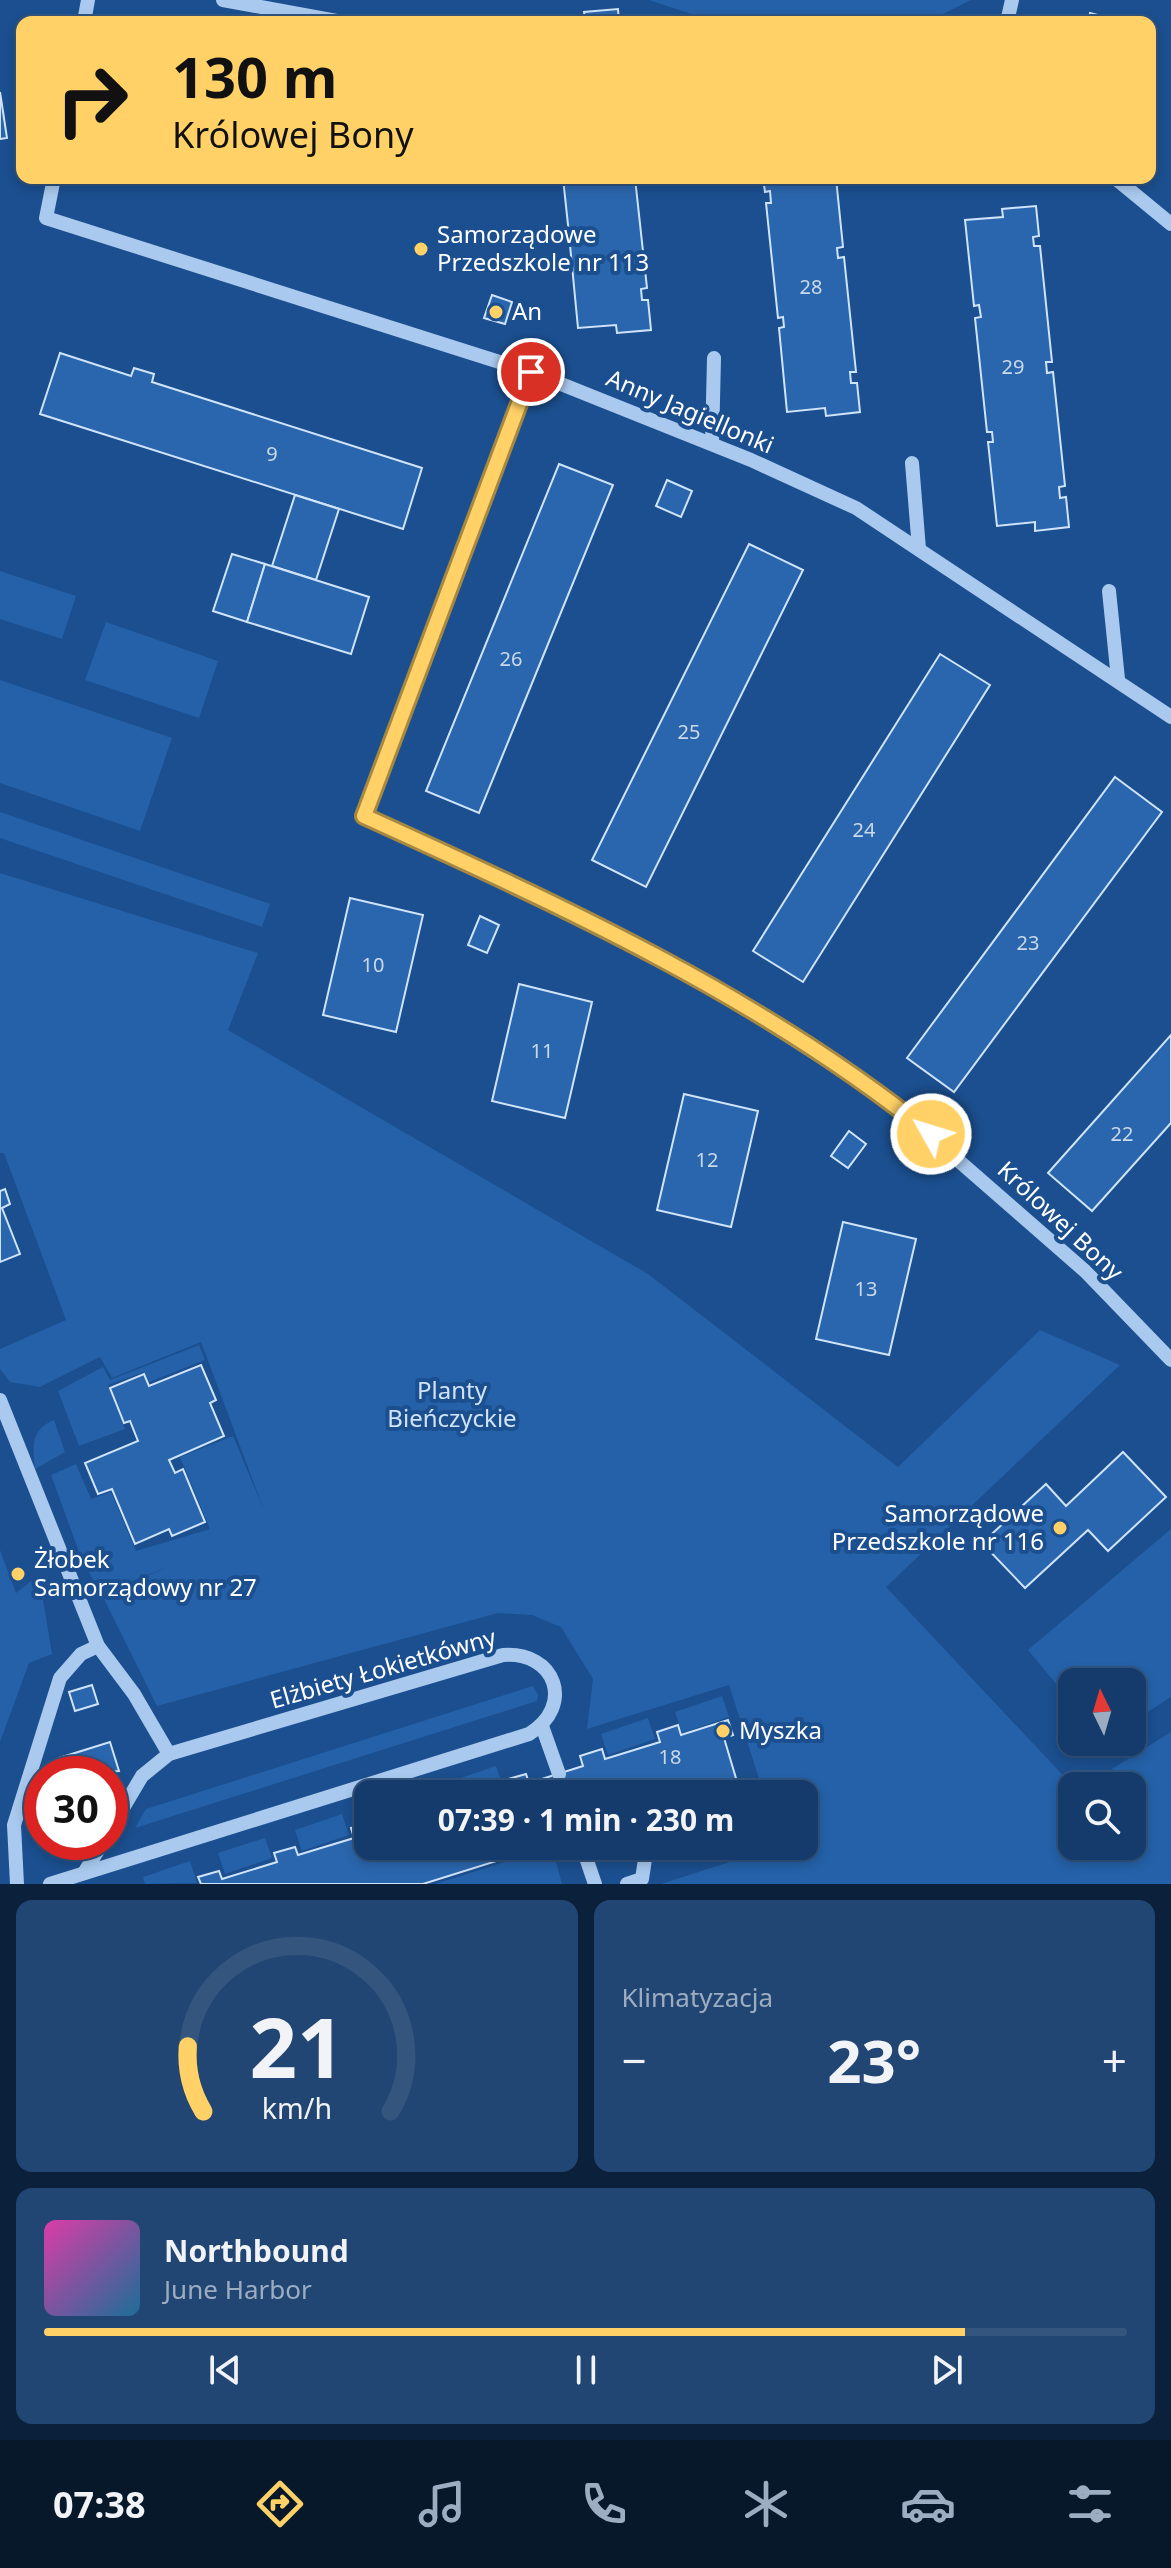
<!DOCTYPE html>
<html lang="pl">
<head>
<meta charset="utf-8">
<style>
  :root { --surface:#143b6b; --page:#214673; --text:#f1f3f6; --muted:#9dadc1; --line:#33557e; --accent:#ffd166 }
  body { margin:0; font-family:"Noto Sans",sans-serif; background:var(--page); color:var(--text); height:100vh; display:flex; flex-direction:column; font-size:30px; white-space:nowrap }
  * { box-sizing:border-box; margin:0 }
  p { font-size:26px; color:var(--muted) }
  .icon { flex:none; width:44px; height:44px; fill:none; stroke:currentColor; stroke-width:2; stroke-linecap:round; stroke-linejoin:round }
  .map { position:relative; height:1884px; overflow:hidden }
  .drawer { display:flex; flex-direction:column; gap:16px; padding:16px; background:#0b203b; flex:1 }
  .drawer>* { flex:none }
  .top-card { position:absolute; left:16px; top:16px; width:1140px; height:168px; border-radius:16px; box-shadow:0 4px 12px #0003,0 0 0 2px var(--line); background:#ffd166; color:#111; overflow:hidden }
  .needle { width:52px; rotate:355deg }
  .buttons { position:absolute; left:1058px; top:1668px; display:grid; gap:16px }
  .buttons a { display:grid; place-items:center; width:88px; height:88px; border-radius:16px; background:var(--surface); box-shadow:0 4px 12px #0003,0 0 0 2px var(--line); font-size:40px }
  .speed { position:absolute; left:24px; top:1756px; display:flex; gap:16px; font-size:40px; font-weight:700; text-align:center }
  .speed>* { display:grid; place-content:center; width:104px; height:104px; border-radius:50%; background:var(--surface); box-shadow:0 4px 12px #0003,0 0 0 2px var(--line); line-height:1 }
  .speed .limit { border:12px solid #d22; background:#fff; color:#111 }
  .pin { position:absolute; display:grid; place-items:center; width:68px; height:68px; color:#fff; margin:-34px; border:4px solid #fff; border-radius:50%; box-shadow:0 2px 8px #0007 }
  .me { position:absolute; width:88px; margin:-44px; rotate:309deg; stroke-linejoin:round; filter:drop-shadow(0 0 6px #0008) }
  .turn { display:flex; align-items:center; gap:28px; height:168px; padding:0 24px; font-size:36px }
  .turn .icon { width:104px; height:104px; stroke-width:2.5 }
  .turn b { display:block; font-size:56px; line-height:68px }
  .big { font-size:60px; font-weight:700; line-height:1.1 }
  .drawer .tile { flex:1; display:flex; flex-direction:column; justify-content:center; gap:12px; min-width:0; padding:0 28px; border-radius:16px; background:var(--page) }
  .drawer .dial { align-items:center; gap:0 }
  .dial svg { height:208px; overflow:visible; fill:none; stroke:var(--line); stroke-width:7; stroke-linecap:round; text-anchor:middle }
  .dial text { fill:var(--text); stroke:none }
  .song { display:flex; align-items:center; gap:24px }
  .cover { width:96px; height:96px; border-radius:12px; background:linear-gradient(135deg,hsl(320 70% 55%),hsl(200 70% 35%)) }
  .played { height:8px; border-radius:4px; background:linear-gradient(90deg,var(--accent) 85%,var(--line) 85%) }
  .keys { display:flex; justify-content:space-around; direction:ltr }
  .heat { display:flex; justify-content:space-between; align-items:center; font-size:44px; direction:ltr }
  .drawer .tiles { flex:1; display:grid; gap:16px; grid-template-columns:1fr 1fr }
  .tile:last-child { grid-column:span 2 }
  .trip { position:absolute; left:354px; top:1780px; width:464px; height:80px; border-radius:16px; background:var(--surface); box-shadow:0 4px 12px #0003,0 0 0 2px var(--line); font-weight:700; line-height:80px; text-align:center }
  .dock { display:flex; height:128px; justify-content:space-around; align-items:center; background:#08182b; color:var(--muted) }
  .dock .icon { width:56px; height:56px }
  .dock .selected { color:var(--accent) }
  .dock b { font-size:36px; color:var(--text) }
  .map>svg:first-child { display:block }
  .green { fill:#2461a8 }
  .building { fill:#2a66ad; stroke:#cfe3fa; stroke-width:2 }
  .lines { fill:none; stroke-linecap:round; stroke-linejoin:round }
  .minor-tunnel { stroke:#3d69a0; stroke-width:14; stroke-dasharray:14 7; stroke-linecap:butt }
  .minor { stroke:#a9c9ee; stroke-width:14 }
  .route-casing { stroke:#a68842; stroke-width:20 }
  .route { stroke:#ffd166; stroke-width:14 }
  .poi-dot { fill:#ffd166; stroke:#1b4f8f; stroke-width:3 }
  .labels { text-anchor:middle; stroke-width:8; stroke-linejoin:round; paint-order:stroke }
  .number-label { font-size:20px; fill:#cad9ea }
  .poi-label { font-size:24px; fill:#fff; stroke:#1b4f8f; text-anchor:start }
  .street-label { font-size:24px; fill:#fff; stroke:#1b4f8f }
  .park-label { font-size:24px; fill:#cfe3fa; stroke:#1b4f8f }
</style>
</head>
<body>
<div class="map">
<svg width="1171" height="1884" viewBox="0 0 1171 1884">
  <rect width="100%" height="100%" fill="#1b4f8f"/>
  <!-- green -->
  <g class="green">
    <path d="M649 0H971L927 22H715Z"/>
    <path d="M0 571 76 596 62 639 0 619Z"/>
    <path d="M106 622 218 661 199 718 85 680Z"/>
    <path d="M0 680 172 738 140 831 0 783Z"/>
    <path d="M0 812 270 904 262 927 0 838Z"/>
    <path d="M0 873 258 953 228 1030 648 1274 898 1467 1040 1330 1120 1365 886 1587 1073 1786 1072 1846H1132V1786H1085L1171 1732V1884H661L733 1861 729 1846H759L762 1852 780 1846H804V1794H764L729 1685 587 1729 593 1679 561 1627 532 1615 498 1613 157 1706 102 1595 173 1565 100 1594 79 1552 51 1475 76 1464 91 1499 111 1492 136 1551 210 1529 180 1457 233 1436 264 1510 201 1342 112 1378 100 1357 40 1387 10 1382 0 1369V1349L66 1320 4 1153H0Z"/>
    <path d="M199 1345 205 1360 149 1382 144 1372 108 1385 125 1429 79 1446 58 1391 103 1367 110 1380Z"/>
    <path d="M54 1420 65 1452 35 1469C33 1446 30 1430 54 1420Z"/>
    <path d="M1171 1529V1697L1132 1722V1682H1072V1703L1028 1650Z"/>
    <path d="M0 1550 16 1593 39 1575 52 1654 29 1663 0 1742Z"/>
    <path d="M533 1686 538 1695 537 1701 135 1828 146 1809Z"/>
    <path d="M722 1696 729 1717 682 1733 675 1712Z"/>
    <path d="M648 1718 655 1739 608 1755 601 1734Z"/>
    <path d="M496 1766 503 1787 481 1794H453L449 1782Z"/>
    <path d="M342 1814 349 1835 302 1851 295 1830Z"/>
    <path d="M265 1838 272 1858 225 1874 218 1853Z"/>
    <path d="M552 1847 562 1884H435Z"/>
    <path d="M190 1861 197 1883 145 1884 143 1877Z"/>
  </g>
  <!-- building -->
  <g class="building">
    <path d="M618 9 619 22H551L585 19 584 12Z"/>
    <path d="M1090 13 1113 19 1112 22H1088Z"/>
    <path d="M0 92 7 138 0 139Z"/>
    <path d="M563 178H635L647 288 641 289 642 300H648L651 330 617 333 616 325 578 328 570 245H575L574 234H569Z"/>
    <path d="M763 178H836L843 247 837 248 838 258 844 257 856 372H850L851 383H857L860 412 826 416 825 408 787 412 779 328 784 327 783 317 778 318 766 203H771L770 191 765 192Z"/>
    <path d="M1036 206 1039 236 1033 237 1034 246H1040L1052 362H1046L1047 373 1053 372 1065 486 1059 487 1060 498 1066 497 1069 527 1035 531V522L997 526 988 442H993L992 432H987L975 318 981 317 979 305 974 306 965 220 1003 217 1002 209Z"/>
    <path d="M492 295 512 302 505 324 484 318Z"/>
    <path d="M60 353 131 376 134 368 154 374 152 382 422 468 403 529 40 414Z"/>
    <path d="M559 464 613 485 479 813 426 791Z"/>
    <path d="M667 480 692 491 681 517 656 506Z"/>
    <path d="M295 495 339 509 316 580 272 566Z"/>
    <path d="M749 544 803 570 646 887 592 860Z"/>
    <path d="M232 554 265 564 247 622 213 611Z"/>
    <path d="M265 564 369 597 351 654 247 622Z"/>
    <path d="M940 654 990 685 803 982 753 951Z"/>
    <path d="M1115 777 1162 812 954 1092 907 1058Z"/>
    <path d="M350 898 423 915 396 1032 323 1015Z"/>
    <path d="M480 916 499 925 487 953 468 945Z"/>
    <path d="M519 984 592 1002 565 1118 492 1101Z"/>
    <path d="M1171 1035V1123L1092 1211 1048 1173Z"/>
    <path d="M684 1094 758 1111 731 1227 657 1210Z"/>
    <path d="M849 1131 866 1144 848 1168 831 1156Z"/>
    <path d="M5 1189 10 1204 2 1208 20 1254 0 1262V1191Z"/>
    <path d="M843 1222 916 1239 889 1355 816 1339Z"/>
    <path d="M201 1365 216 1400 210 1403 224 1436 169 1460 175 1473 183 1469 205 1522 172 1536 169 1529 135 1544 112 1489 98 1494 85 1463 138 1441 130 1421 124 1423 110 1388 144 1374 149 1386Z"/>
    <path d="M1123 1452 1166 1497 1108 1551 1088 1530 1025 1588 982 1543 1046 1484 1066 1506Z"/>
    <path d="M92 1685 98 1704 75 1711 69 1692Z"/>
    <path d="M728 1720 733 1735 724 1738 738 1785 709 1794H493L508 1790 505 1780 526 1774 529 1783 583 1766 580 1756 602 1749 605 1759 660 1742 657 1732 678 1725 681 1735Z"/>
    <path d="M110 1742 119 1771 64 1774 59 1758Z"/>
    <path d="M368 1823V1846H544L423 1884H201L198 1877 219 1871 222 1879 277 1862 274 1853 295 1847 298 1855 354 1838 351 1828Z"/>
  </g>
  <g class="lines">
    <!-- minor-tunnel -->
    <path class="minor-tunnel" d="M559 1774 565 1794"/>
    <!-- minor -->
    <g class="minor">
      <path d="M223 0 342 22"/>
      <path d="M84 22 88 0"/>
      <path d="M1007 22 1012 0"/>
      <path d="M54 178 46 218 531 372 751 460 856 508 1171 717"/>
      <path d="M1115 178 1171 224"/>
      <path d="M531 372 364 816 631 940 694 976 889 1100 1085 1271 1171 1360"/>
      <path d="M712 443 714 358"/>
      <path d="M912 463 919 549"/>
      <path d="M1109 591 1118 679"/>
      <path d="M0 1400 98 1646 134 1694 169 1754"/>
      <path d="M542 1726 559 1774"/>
      <path d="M582 1846 595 1884"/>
      <path d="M84 1873 103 1842"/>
      <path d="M17 1884 14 1825 60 1678 81 1654 98 1646"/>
      <path d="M50 1884 529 1734C575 1706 556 1651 503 1655L169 1754 142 1776 110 1830"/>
      <path d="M627 1884 642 1879 647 1846"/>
    </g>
  </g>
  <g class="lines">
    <defs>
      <path id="route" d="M531 372 364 816C562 906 760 996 931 1134"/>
    </defs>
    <!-- route casing -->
    <use href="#route" class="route-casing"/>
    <!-- route -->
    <use href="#route" class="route"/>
  </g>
  <!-- markers -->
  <g class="poi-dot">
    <circle cx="421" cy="249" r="8"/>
    <circle cx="496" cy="312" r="8"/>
    <circle cx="1060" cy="1528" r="8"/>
    <circle cx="18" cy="1574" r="8"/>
    <circle cx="723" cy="1731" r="8"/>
  </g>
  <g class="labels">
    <!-- number labels -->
    <g class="number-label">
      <text x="811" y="294">28</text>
      <text x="1013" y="374">29</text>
      <text x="272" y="461">9</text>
      <text x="511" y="666">26</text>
      <text x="689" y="739">25</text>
      <text x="864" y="837">24</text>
      <text x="1028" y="950">23</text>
      <text x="373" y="972">10</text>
      <text x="542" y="1058">11</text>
      <text x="1122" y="1141">22</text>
      <text x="707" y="1167">12</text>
      <text x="866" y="1296">13</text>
      <text x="670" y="1764">18</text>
    </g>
    <!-- poi labels -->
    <g class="poi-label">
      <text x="437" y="243">Samorządowe<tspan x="437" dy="28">Przedszkole nr 113</tspan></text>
      <text x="512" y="320">An</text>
      <text x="1044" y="1522" text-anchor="end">Samorządowe<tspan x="1044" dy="28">Przedszkole nr 116</tspan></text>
      <text x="34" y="1568">Żłobek<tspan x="34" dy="28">Samorządowy nr 27</tspan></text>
      <text x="739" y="1739">Myszka</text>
    </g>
    <!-- street labels -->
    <g class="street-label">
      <text transform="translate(690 412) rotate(23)" y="8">Anny Jagiellonki</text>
      <text transform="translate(1060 1221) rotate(43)" y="8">Królowej Bony</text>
      <text transform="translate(383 1669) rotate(-16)" y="8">Elżbiety Łokietkówny</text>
    </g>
    <!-- park labels -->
    <g class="park-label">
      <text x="452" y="1399">Planty<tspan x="452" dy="28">Bieńczyckie</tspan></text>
    </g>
  </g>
</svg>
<div class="buttons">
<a><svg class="needle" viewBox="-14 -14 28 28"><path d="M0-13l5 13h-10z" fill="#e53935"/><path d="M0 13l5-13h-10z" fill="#9dadc1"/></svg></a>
<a><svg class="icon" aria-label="search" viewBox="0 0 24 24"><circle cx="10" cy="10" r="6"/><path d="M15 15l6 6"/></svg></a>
</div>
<div class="speed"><div class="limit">30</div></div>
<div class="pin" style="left:531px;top:372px;background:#d93025"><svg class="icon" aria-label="arrive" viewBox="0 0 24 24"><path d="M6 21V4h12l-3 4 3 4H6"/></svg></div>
<svg class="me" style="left:931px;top:1134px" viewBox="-20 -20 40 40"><circle r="17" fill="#ffd166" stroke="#fff" stroke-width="3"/><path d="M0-11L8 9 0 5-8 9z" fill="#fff"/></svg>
<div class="trip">07:39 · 1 min · 230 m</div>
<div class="top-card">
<div class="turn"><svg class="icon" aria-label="right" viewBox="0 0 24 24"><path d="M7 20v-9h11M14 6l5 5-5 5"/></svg><div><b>130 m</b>Królowej Bony</div></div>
</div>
</div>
<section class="drawer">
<div class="tiles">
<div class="tile dial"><svg viewBox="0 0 100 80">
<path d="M14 69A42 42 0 1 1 86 69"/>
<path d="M14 69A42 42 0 0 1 8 44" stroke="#ffd166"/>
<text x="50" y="56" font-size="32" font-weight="700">21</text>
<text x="50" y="72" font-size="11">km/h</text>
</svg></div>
<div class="tile"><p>Klimatyzacja</p>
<div class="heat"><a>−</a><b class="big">23°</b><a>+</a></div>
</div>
<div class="tile">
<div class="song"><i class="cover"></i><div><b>Northbound</b><p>June Harbor</p></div></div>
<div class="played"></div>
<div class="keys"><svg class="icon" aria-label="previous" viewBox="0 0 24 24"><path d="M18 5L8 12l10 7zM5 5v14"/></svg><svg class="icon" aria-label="pause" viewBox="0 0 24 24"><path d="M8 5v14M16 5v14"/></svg><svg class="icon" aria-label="next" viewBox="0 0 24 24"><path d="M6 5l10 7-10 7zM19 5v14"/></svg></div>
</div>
</div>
</section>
<nav class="dock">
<b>07:38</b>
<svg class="icon selected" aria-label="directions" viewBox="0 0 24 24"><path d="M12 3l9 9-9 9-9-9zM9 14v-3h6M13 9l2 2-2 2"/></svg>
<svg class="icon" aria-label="music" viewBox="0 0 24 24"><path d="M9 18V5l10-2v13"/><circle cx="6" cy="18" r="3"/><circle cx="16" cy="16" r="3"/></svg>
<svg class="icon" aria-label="phone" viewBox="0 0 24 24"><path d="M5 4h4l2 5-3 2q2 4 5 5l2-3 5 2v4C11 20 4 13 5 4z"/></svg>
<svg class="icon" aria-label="climate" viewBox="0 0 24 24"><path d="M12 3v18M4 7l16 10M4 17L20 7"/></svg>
<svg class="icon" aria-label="car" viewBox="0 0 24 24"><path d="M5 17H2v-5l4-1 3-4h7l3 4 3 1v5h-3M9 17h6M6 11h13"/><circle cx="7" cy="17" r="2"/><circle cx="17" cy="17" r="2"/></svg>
<svg class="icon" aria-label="filters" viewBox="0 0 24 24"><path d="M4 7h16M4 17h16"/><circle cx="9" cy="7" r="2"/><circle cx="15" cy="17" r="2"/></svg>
</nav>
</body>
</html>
